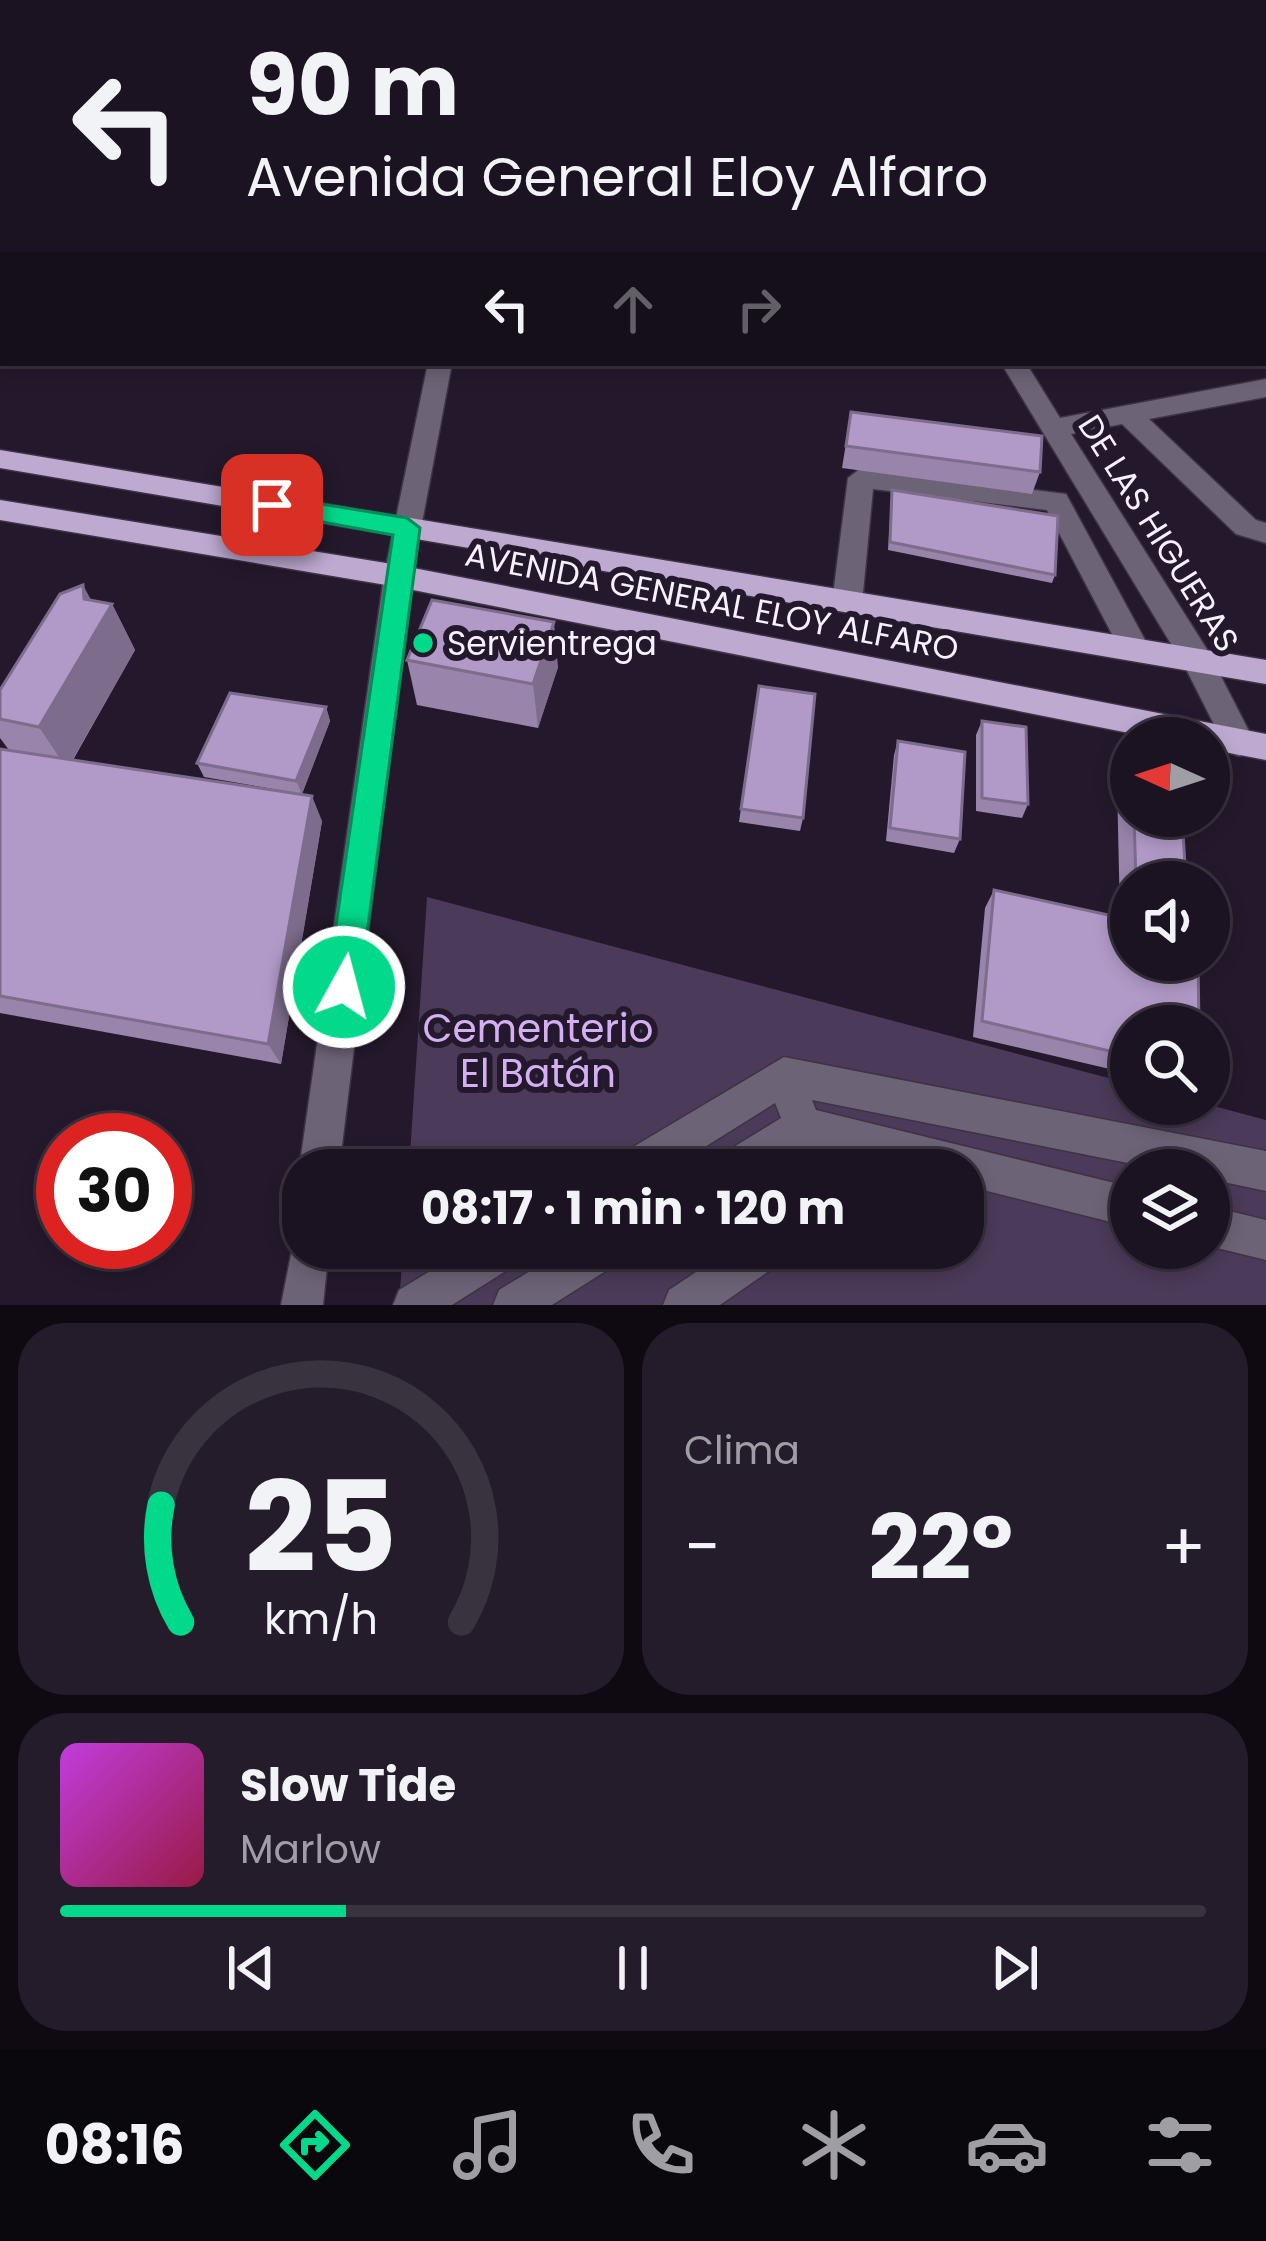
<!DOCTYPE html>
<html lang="es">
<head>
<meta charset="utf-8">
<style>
  :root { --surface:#1b1321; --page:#241c2a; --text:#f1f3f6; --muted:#a09ea5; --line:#39323f; --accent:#02d98b }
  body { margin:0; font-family:Poppins,sans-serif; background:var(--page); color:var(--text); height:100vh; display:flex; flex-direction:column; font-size:45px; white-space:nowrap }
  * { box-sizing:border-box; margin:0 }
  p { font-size:39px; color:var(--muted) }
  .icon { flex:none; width:66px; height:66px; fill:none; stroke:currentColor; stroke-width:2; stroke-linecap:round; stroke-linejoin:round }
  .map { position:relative; height:1305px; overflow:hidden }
  .details { display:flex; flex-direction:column; gap:18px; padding:18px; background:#0f0a12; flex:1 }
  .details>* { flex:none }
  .guide { position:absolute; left:0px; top:0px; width:1266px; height:366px; box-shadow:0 6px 18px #0003,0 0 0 3px var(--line); background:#1b1321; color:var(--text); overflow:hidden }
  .needle { width:78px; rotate:273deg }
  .tools { position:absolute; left:1110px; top:717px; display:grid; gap:24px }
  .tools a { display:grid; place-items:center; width:120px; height:120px; border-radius:50%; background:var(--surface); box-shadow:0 6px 18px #0003,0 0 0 3px var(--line); font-size:60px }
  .speed { position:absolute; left:36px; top:1113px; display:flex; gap:24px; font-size:60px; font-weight:700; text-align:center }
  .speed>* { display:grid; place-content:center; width:156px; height:156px; border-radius:50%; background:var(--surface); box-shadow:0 6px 18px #0003,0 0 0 3px var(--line); line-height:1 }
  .speed .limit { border:18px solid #d22; background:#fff; color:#111 }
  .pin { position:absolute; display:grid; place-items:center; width:102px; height:102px; color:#fff; margin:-51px; border-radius:24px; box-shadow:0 6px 18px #0006 }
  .me { position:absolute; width:132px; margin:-66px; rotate:7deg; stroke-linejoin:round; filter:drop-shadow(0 0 9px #0008) }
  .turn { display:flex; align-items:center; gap:42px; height:252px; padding:0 48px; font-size:54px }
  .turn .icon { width:156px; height:156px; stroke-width:2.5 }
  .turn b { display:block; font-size:84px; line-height:102px }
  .lanes { display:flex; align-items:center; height:114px; padding:0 48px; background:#0003; justify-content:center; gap:60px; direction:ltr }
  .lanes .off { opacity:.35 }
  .big { font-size:90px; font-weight:700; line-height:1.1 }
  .details .widget { flex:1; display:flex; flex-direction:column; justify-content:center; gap:18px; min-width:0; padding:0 42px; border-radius:48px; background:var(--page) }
  .details .dial { align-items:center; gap:0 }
  .dial svg { height:312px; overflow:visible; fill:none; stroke:var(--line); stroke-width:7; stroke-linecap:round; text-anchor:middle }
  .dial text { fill:var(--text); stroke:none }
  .song { display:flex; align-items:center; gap:36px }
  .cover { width:144px; height:144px; border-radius:18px; background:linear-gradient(135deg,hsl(290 70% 55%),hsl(340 70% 35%)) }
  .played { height:12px; border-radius:6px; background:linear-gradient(90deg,var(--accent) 25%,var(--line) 25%) }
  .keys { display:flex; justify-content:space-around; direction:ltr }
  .heat { display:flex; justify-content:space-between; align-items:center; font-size:66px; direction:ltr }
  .details .tiles { flex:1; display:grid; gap:18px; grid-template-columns:1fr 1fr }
  .widget:last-child { grid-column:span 2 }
  .trip { position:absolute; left:282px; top:1149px; width:702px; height:120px; border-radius:48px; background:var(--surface); box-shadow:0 6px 18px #0003,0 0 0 3px var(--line); font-weight:700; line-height:120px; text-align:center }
  .tabs { display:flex; height:192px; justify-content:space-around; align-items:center; background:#0b080d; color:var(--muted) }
  .tabs .icon { width:84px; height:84px }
  .tabs .current { color:var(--accent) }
  .tabs b { font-size:54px; color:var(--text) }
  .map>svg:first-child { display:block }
  .green { fill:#4b3a59; fill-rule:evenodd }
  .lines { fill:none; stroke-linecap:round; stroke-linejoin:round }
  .minor-casing { stroke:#3d3345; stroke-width:3 }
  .major-casing { stroke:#3d3345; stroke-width:3 }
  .minor { fill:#6d6376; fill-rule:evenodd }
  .major { fill:#bea9d0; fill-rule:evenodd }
  .wall { fill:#9984ac }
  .shaded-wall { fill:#7d6c8c }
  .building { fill:#b29ac8; stroke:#7d6c8c; stroke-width:3 }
  .route { fill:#02d98b; stroke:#018d5a; stroke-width:3 }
  .poi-dot { fill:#02d98b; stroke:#24192c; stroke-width:4.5 }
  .labels { text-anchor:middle; stroke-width:12; stroke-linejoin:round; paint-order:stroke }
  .street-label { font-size:33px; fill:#f8f1ff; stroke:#24192c }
  .poi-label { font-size:33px; fill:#f8f1ff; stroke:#24192c; text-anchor:start }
  .near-park-label { font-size:39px; fill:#d4b0f3; stroke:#24192c }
</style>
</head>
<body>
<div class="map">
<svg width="1266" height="1305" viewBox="0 0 1266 1305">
  <rect width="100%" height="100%" fill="#24192c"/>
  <!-- green -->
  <path class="green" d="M427 897 1131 1084V1104H1206L1266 1120V1305H399L403 1248H963V1170H409ZM1131 1170H1209V1248H1131Z"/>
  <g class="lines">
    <defs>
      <g id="minor">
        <path d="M780 0H798L800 3H782Z"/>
        <path d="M3 6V18L0 19V7Z"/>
        <path d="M428 363H452L412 576 339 1170H303V1179L299 1170 384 576Z"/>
        <path d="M1001 363H1026L1060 418 1266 379V397L1149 419 1256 520 1266 523V543L1236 534 1122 424 1071 434 1208 651 1255 743 1250 752 1239 756 1228 752 1185 667Z"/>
        <path d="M861 468 1066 494 1151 651 1147 659H1125L1047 510 873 489 862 603 857 611H837L832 603 848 478Z"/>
        <path d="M784 1057 1266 1151V1191L1209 1179V1170H1163L812 1100 816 1110 1131 1187V1227L963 1185V1170H903L833 1153 840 1170H800L794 1154 769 1170H713L719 1156 781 1118 775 1103 668 1170H612L618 1156Z"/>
        <path d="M1209 1206 1266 1220V1260L1209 1246Z"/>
        <path d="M303 1230V1248H329L323 1305H281L295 1234Z"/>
        <path d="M468 1248H526L520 1262 452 1305H393L399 1290Z"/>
        <path d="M568 1248H626L620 1262 552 1305H493L499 1290Z"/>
        <path d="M732 1248H788L782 1262 720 1305H663L669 1290Z"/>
      </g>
      <g id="major">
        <path d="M0 450 1266 660V684L0 468Z"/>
        <path d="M0 500 398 565 1266 734V760L1209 749V738H1154L398 587 0 520Z"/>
      </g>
    </defs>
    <!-- minor casing -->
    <use href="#minor" class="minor-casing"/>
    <!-- major casing -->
    <use href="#major" class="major-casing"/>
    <!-- minor -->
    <use href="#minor" class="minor"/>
    <!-- major -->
    <use href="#major" class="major"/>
  </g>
  <!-- wall -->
  <g class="wall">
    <path d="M3 188V270H0V189Z"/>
    <path d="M851 412 1040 472 1032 494 842 468Z"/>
    <path d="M892 490 1055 575 1052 583 888 550Z"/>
    <path d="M91 600 112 604 135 650 73 760 322 821 281 1064 0 1013V749L9 750 0 738V690Z"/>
    <path d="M407 660 558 667 538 728 417 705Z"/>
    <path d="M759 686 803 818 800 831 739 822Z"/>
    <path d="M326 707 330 721 302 794 204 777 197 763Z"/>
    <path d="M982 721 1028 804 1022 818 976 811V735Z"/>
    <path d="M898 741 960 839 954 853 886 841 894 755Z"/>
    <path d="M1131 759V816H1182L1186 882H1131V1074L973 1037 985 908 994 890 1120 917 1117 783Z"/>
  </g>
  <!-- shaded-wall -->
  <g class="shaded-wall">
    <path d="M266 0H304L295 3H266Z"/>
    <path d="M83 585 102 620 112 604 135 650 67 769 39 727 84 599Z"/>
    <path d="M554 622 558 667 538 728 533 684Z"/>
    <path d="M326 707 330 721 302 794 296 781Z"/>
    <path d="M312 796 322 821 281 1064 268 1044Z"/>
  </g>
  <!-- building -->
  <g class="building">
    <path d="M3 188V234L0 233V189Z"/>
    <path d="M851 412 1042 436 1040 472 846 446Z"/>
    <path d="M892 490 1058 516 1055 575 890 542Z"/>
    <path d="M83 585 84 599 112 604 39 727 0 719V690L60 594Z"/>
    <path d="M432 600 554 622 533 684 407 660Z"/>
    <path d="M759 686 815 694 803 818 741 809Z"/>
    <path d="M230 693 326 707 296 781 197 763Z"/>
    <path d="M982 721 1026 727 1028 804 982 798Z"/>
    <path d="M898 741 965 752 960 839 890 828Z"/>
    <path d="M0 749 312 796 268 1044 0 996Z"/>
    <path d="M1134 816H1182L1186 882H1136Z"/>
    <path d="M994 890 1131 920V960H1198L1199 1026H1131V1056L982 1021Z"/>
  </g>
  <!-- route -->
  <path class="route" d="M272 496 407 518 420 528 360 987 355 998 344 1003 332 998 327 987 393 535 263 511 259 505 263 498Z"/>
  <!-- markers -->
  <circle class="poi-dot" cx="423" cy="643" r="12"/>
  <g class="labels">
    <!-- street labels -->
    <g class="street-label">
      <text transform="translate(1159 533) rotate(58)" y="12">DE LAS HIGUERAS</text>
      <text transform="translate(712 601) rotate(11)" y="12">AVENIDA GENERAL ELOY ALFARO</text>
    </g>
    <!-- poi labels -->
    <g class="poi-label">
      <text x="447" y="655">Servientrega</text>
    </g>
    <!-- near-park labels -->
    <g class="near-park-label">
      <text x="538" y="1042">Cementerio<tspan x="538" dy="45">El Batán</tspan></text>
    </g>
  </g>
</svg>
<div class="tools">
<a><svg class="needle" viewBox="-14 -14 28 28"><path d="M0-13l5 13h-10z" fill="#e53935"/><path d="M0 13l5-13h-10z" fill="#a09ea5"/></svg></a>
<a><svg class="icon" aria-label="sound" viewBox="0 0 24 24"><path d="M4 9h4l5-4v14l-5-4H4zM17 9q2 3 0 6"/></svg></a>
<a><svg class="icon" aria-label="search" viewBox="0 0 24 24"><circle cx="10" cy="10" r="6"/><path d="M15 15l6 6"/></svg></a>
<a><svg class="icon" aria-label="layers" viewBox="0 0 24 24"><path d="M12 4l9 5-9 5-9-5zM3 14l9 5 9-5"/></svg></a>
</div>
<div class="speed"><div class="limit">30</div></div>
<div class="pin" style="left:272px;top:505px;background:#d93025"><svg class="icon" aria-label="arrive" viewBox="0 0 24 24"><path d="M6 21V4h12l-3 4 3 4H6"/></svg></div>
<svg class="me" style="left:344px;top:987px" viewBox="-20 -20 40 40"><circle r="17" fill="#02d98b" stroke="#fff" stroke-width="3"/><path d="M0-11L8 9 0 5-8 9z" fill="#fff"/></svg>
<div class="trip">08:17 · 1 min · 120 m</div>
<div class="guide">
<div class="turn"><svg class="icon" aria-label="left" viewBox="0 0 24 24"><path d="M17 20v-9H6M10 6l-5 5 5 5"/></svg><div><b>90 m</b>Avenida General Eloy Alfaro</div></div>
<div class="lanes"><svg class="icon" aria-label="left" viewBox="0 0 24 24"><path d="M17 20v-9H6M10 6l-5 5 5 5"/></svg><svg class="icon off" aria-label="ahead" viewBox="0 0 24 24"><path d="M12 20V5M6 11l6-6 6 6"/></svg><svg class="icon off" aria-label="right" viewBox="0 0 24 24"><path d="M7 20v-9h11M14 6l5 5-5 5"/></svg></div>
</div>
</div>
<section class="details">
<div class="tiles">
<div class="widget dial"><svg viewBox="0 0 100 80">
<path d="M14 69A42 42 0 1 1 86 69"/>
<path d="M14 69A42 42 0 0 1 9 39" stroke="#02d98b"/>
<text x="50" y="56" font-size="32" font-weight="700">25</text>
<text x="50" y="72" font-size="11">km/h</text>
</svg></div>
<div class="widget"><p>Clima</p>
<div class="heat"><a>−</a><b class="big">22°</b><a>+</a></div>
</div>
<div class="widget">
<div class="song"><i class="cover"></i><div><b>Slow Tide</b><p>Marlow</p></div></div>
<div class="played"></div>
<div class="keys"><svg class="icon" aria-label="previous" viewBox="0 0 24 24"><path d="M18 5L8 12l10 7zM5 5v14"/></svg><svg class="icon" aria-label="pause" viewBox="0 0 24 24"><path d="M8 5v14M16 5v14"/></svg><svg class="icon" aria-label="next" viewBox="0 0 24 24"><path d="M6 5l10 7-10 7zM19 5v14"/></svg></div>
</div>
</div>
</section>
<nav class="tabs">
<b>08:16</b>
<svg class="icon current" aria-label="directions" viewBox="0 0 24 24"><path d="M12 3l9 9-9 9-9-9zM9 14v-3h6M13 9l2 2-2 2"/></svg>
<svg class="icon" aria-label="music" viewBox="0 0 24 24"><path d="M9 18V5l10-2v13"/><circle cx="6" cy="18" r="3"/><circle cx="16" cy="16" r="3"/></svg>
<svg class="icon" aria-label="phone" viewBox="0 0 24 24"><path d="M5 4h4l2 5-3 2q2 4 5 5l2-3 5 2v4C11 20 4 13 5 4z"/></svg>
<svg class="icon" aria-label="climate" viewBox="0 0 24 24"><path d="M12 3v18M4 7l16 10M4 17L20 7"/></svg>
<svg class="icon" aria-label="car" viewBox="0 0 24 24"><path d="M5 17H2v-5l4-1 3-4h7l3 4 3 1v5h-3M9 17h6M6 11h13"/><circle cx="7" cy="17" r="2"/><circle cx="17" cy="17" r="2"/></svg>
<svg class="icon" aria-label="filters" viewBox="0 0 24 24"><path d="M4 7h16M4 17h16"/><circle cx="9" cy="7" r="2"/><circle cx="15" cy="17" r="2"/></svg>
</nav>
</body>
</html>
